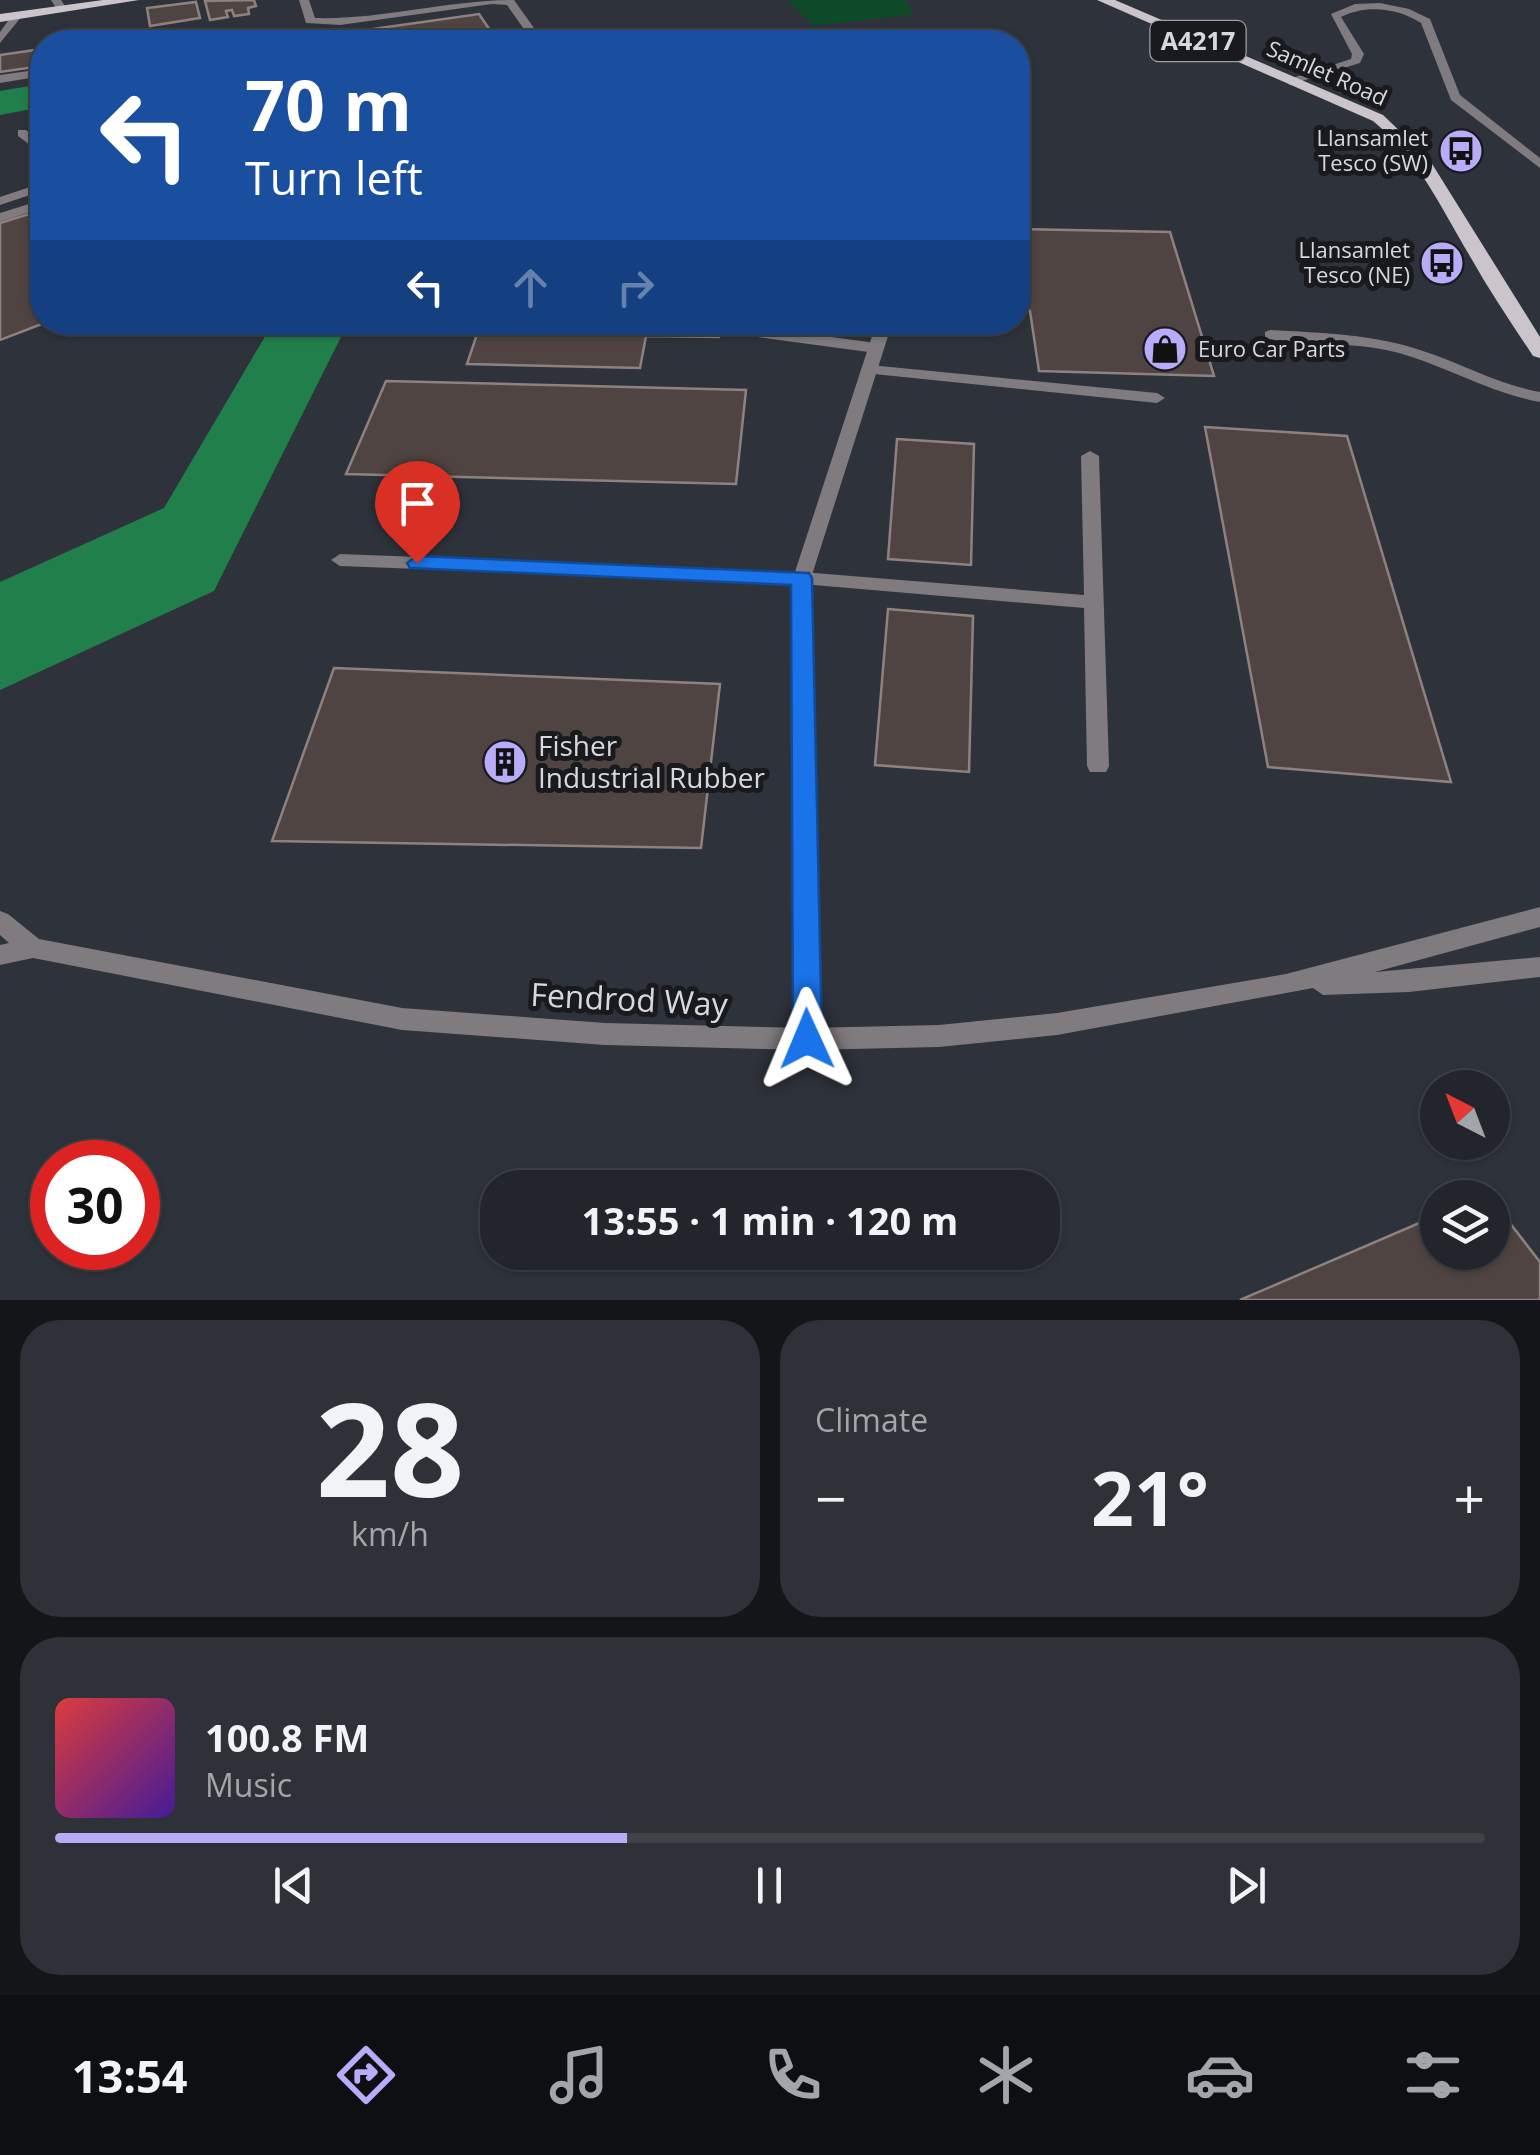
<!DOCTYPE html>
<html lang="en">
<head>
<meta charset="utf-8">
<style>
  :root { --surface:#22262c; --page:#2e3238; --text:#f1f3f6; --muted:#a2a5a9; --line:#3f4348; --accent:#b8abf7 }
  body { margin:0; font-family:"Open Sans",sans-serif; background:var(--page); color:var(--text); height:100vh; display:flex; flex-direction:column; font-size:38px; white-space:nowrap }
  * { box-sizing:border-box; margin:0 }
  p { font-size:32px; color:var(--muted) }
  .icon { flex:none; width:55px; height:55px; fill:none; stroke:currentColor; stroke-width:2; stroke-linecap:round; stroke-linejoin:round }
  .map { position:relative; height:1300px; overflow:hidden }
  .panel { display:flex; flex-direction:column; gap:20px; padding:20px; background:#131518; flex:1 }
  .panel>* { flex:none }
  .hud { position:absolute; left:30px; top:30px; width:1000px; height:305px; border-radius:40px; box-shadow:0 2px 8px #0004,0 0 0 2px var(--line); background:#1a4fa0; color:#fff; overflow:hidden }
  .needle { width:65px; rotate:318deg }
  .tools { position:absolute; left:1420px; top:1070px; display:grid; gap:20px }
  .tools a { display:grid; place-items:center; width:90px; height:90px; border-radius:50%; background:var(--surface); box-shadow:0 2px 8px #0004,0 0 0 2px var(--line); font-size:50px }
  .speed { position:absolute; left:30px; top:1140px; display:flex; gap:20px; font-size:50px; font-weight:700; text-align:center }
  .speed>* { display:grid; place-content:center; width:130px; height:130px; border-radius:50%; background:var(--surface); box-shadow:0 2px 8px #0004,0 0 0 2px var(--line); line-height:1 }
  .speed .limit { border:15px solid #d22; background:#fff; color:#111 }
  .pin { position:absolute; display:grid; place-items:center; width:85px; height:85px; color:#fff; margin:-102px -42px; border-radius:50% 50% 50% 0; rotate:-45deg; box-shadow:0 0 10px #0007 }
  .pin .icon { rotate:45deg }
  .me { position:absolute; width:110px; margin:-55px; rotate:359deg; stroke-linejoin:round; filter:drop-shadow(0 0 8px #0008) }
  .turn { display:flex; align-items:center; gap:35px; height:210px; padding:0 50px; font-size:45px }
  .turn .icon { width:130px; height:130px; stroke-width:2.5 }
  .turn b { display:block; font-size:70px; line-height:85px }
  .lanes { display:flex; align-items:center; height:95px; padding:0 50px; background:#0003; justify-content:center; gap:50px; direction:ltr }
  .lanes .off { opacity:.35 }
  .big { font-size:75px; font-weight:700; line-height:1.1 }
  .panel .tile { flex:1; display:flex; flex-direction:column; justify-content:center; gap:15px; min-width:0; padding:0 35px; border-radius:40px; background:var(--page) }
  .panel .dial { align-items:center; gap:0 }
  .dial b { font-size:130px; line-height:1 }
  .song { display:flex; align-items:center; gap:30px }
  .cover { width:120px; height:120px; border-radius:15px; background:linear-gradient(135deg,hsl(0 70% 55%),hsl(260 70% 35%)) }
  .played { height:10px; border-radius:5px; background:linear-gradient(90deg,var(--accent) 40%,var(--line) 40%) }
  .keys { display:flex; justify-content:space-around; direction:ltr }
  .heat { display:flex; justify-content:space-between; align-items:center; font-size:55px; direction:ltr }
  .panel .tiles { flex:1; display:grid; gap:20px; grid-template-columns:1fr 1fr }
  .tile:last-child { grid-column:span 2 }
  .trip { position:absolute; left:480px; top:1170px; width:580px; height:100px; border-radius:40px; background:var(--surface); box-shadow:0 2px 8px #0004,0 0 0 2px var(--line); font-weight:700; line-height:100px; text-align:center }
  .menu { display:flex; height:160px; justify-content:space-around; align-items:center; background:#0e0f12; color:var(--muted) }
  .menu .icon { width:70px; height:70px }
  .menu .current { color:var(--accent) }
  .menu b { font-size:45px; color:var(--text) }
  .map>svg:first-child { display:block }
  .green { fill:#0e4a29 }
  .forest { fill:#207f4b }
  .building { fill:#4f4442; stroke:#8e8280; stroke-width:2.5 }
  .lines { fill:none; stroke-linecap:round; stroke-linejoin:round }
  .service { fill:#7f7b7f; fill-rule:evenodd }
  .minor { fill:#7f7b7f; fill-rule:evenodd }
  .tertiary { fill:#7f7b7f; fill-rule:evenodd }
  .primary { fill:#cbc4cb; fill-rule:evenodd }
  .route { fill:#1a73e8; stroke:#114b97; stroke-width:2.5 }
  .labels { text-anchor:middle; stroke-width:10; stroke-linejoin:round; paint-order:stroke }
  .far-street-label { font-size:22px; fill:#d6d8dd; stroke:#181a1d }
  .far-poi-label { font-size:22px; fill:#d6d8dd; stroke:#181a1d; text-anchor:end }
  .shield { fill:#181a1d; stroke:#9d9fa3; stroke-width:2.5 }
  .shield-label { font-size:25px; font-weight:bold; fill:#d6d8dd }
  .poi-label { font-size:28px; fill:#d6d8dd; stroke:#181a1d; text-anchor:start }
  .near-street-label { font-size:32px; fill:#d6d8dd; stroke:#181a1d }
</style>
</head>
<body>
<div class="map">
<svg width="1540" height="1300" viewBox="0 0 1540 1300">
  <rect width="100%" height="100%" fill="#2e323a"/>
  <!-- green -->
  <path class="green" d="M788 0H905L914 14 814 26Z"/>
  <!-- forest -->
  <g class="forest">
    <path d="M42 84V107L0 115V91Z"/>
    <path d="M273 323H348L214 591 0 690V582L164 508Z"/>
  </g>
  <!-- building -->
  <g class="building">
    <path d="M254 0 256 6 248 8 249 14 234 16 232 10 226 11 228 17 210 20 205 1Z"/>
    <path d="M196 2 200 18 150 26 147 8Z"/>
    <path d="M479 14 498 42H345L343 38 375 33 373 29Z"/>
    <path d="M141 35 143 42H86Z"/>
    <path d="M42 49V66L0 72V55Z"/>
    <path d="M42 210V322H47L0 340V223Z"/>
    <path d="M1018 229 1170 232 1214 376 1039 371 1030 311 1018 310Z"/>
    <path d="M481 322H721L719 337 646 336 640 368 467 364Z"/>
    <path d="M386 381 746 390 736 484 346 474Z"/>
    <path d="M1205 427 1347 436 1451 782 1268 767Z"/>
    <path d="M897 439 974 444 971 565 888 559Z"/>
    <path d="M888 609 973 616 969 772 875 765Z"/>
    <path d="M334 668 720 684 701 848 272 841Z"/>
    <path d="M1492 1200 1540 1262V1300H1240L1438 1215V1252H1492Z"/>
  </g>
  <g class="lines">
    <!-- service -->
    <g class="service">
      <path d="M51 0H61L67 9 58 11Z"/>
      <path d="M299 0H309L315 18C381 20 447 0 514 0L544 42H533L507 5 492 4 340 25 306 23Z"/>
      <path d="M1380 3 1409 9 1430 19 1460 95 1540 158V168L1451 100 1421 23C1398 8 1366 4 1341 17L1364 54 1360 63 1289 85V79L1351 59 1352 54 1331 14 1355 4Z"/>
      <path d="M13 14 22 16 0 43V32Z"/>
      <path d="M42 69V76L0 83V75Z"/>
      <path d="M18 130H26L42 144V154L18 136Z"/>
      <path d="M42 183V191L0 205V197Z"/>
      <path d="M42 200V208L0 222V213Z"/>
      <path d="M750 322H766L765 328 876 343 884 348 876 353 757 337 749 332Z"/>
      <path d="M1270 330C1322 333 1374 334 1423 351 1463 364 1499 385 1540 392V402C1489 393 1445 365 1395 352 1352 341 1307 347 1265 338V332Z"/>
      <path d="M870 365 1157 393 1165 398 1157 403 864 373V367Z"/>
      <path d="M1090 451 1099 456 1109 766 1106 772H1090L1087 766 1084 608 802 584 340 566 331 560 340 554 802 572 1084 595 1081 456Z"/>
    </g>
    <!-- minor -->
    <path class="minor" d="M882 325 890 330 811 578 820 1039 816 1047 807 1050 798 1047 794 1039 793 578 874 330Z"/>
    <!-- tertiary -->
    <path class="tertiary" d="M1540 907V927L1375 972 1540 957V977L1409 992 1323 995 1313 988 1057 1035 939 1047 807 1050 605 1045 402 1030 33 958 0 965V945L9 943 0 935V911L8 914 39 939 402 1008 605 1023 807 1028 939 1025 1057 1013 1286 974Z"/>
    <!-- primary -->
    <g class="primary">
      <path d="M103 0H139L0 22V14Z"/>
      <path d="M1097 0H1115L1383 115 1429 159 1540 337V358L1533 356C1512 324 1490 292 1471 258 1441 208 1420 159 1373 121Z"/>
    </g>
  </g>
  <!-- route -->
  <path class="route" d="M417 556 809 573 812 578 822 1039 818 1048 807 1052 797 1048 793 1039 791 585 410 568 407 563Z"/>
  <!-- icons -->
  <defs>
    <symbol id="bus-disc" viewBox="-11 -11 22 22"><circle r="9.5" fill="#b8abf7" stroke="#181a1d"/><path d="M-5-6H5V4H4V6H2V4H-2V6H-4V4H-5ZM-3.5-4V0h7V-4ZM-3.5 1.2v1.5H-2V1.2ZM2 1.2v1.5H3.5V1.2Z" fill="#111"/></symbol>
    <symbol id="shop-disc" viewBox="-11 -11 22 22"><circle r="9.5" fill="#b8abf7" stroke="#181a1d"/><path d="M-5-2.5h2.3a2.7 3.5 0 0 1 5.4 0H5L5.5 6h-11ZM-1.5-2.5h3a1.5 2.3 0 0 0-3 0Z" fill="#111"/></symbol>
    <symbol id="building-disc" viewBox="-11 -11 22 22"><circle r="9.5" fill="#b8abf7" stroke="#181a1d"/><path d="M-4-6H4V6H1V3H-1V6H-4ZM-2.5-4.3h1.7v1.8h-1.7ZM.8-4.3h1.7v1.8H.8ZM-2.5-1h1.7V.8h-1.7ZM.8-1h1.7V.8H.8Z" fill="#111"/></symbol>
  </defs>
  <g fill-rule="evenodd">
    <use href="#bus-disc" x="1436" y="126" width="50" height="50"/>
    <use href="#bus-disc" x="1417" y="238" width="50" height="50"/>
    <use href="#shop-disc" x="1140" y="324" width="50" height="50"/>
    <use href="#building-disc" x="480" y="737" width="50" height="50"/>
  </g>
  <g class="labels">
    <!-- far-street labels -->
    <g class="far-street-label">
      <text transform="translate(1327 73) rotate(24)" y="8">Samlet Road</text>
    </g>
    <!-- far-poi labels -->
    <g class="far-poi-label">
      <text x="1428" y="146">Llansamlet<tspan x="1428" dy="25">Tesco (SW)</tspan></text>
      <text x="1410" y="258">Llansamlet<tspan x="1410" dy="25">Tesco (NE)</tspan></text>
      <text x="1198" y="357" text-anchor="start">Euro Car Parts</text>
    </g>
    <!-- shield labels -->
    <rect class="shield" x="1150.5" y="21" width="95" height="40" rx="8"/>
    <g class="shield-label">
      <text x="1198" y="50">A4217</text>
    </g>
    <!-- poi labels -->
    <g class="poi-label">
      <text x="538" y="756">Fisher<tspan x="538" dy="32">Industrial Rubber</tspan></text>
    </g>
    <!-- near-street labels -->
    <g class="near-street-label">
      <text transform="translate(629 1000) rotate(3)" y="11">Fendrod Way</text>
    </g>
  </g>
</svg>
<div class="tools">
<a><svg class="needle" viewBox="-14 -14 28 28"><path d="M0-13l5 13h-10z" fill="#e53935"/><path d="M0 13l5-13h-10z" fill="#a2a5a9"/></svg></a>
<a><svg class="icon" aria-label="layers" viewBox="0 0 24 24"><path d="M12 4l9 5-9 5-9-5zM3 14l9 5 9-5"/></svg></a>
</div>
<div class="speed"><div class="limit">30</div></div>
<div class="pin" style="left:417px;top:563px;background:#d93025"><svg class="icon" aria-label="arrive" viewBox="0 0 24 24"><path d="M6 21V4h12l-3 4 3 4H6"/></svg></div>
<svg class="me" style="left:807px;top:1039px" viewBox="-20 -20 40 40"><path d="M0-17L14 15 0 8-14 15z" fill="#1a73e8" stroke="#fff" stroke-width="4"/></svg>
<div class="trip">13:55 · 1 min · 120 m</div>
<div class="hud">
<div class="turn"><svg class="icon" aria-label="left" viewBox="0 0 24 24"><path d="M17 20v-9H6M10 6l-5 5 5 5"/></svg><div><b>70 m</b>Turn left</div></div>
<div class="lanes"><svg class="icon" aria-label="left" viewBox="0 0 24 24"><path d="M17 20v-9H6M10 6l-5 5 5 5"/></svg><svg class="icon off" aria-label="ahead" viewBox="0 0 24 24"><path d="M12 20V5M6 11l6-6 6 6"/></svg><svg class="icon off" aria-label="right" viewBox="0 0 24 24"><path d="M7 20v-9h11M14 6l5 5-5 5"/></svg></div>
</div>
</div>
<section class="panel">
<div class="tiles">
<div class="tile dial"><b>28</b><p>km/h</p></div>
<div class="tile"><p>Climate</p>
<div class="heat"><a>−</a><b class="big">21°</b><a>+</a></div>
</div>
<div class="tile">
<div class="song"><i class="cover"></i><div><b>100.8 FM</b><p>Music</p></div></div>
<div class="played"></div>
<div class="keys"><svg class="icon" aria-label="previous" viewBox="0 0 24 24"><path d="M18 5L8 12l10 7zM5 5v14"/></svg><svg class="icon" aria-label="pause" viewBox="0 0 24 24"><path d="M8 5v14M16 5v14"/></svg><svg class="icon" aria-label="next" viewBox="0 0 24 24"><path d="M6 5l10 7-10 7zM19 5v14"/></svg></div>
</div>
</div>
</section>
<nav class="menu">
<b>13:54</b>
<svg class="icon current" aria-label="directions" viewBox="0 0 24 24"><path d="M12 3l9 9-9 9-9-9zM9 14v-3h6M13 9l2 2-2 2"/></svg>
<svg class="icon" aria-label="music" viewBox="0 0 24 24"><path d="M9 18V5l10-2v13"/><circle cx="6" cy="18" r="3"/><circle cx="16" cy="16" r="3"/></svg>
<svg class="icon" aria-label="phone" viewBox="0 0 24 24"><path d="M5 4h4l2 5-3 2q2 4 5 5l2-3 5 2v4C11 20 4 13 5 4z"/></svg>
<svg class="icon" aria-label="climate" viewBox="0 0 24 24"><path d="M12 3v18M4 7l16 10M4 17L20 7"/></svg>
<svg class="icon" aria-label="car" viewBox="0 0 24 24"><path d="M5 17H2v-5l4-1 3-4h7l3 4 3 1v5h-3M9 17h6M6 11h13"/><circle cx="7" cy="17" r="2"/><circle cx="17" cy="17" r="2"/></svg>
<svg class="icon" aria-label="filters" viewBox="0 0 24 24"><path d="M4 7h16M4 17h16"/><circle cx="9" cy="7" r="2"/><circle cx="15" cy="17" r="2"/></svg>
</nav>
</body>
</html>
